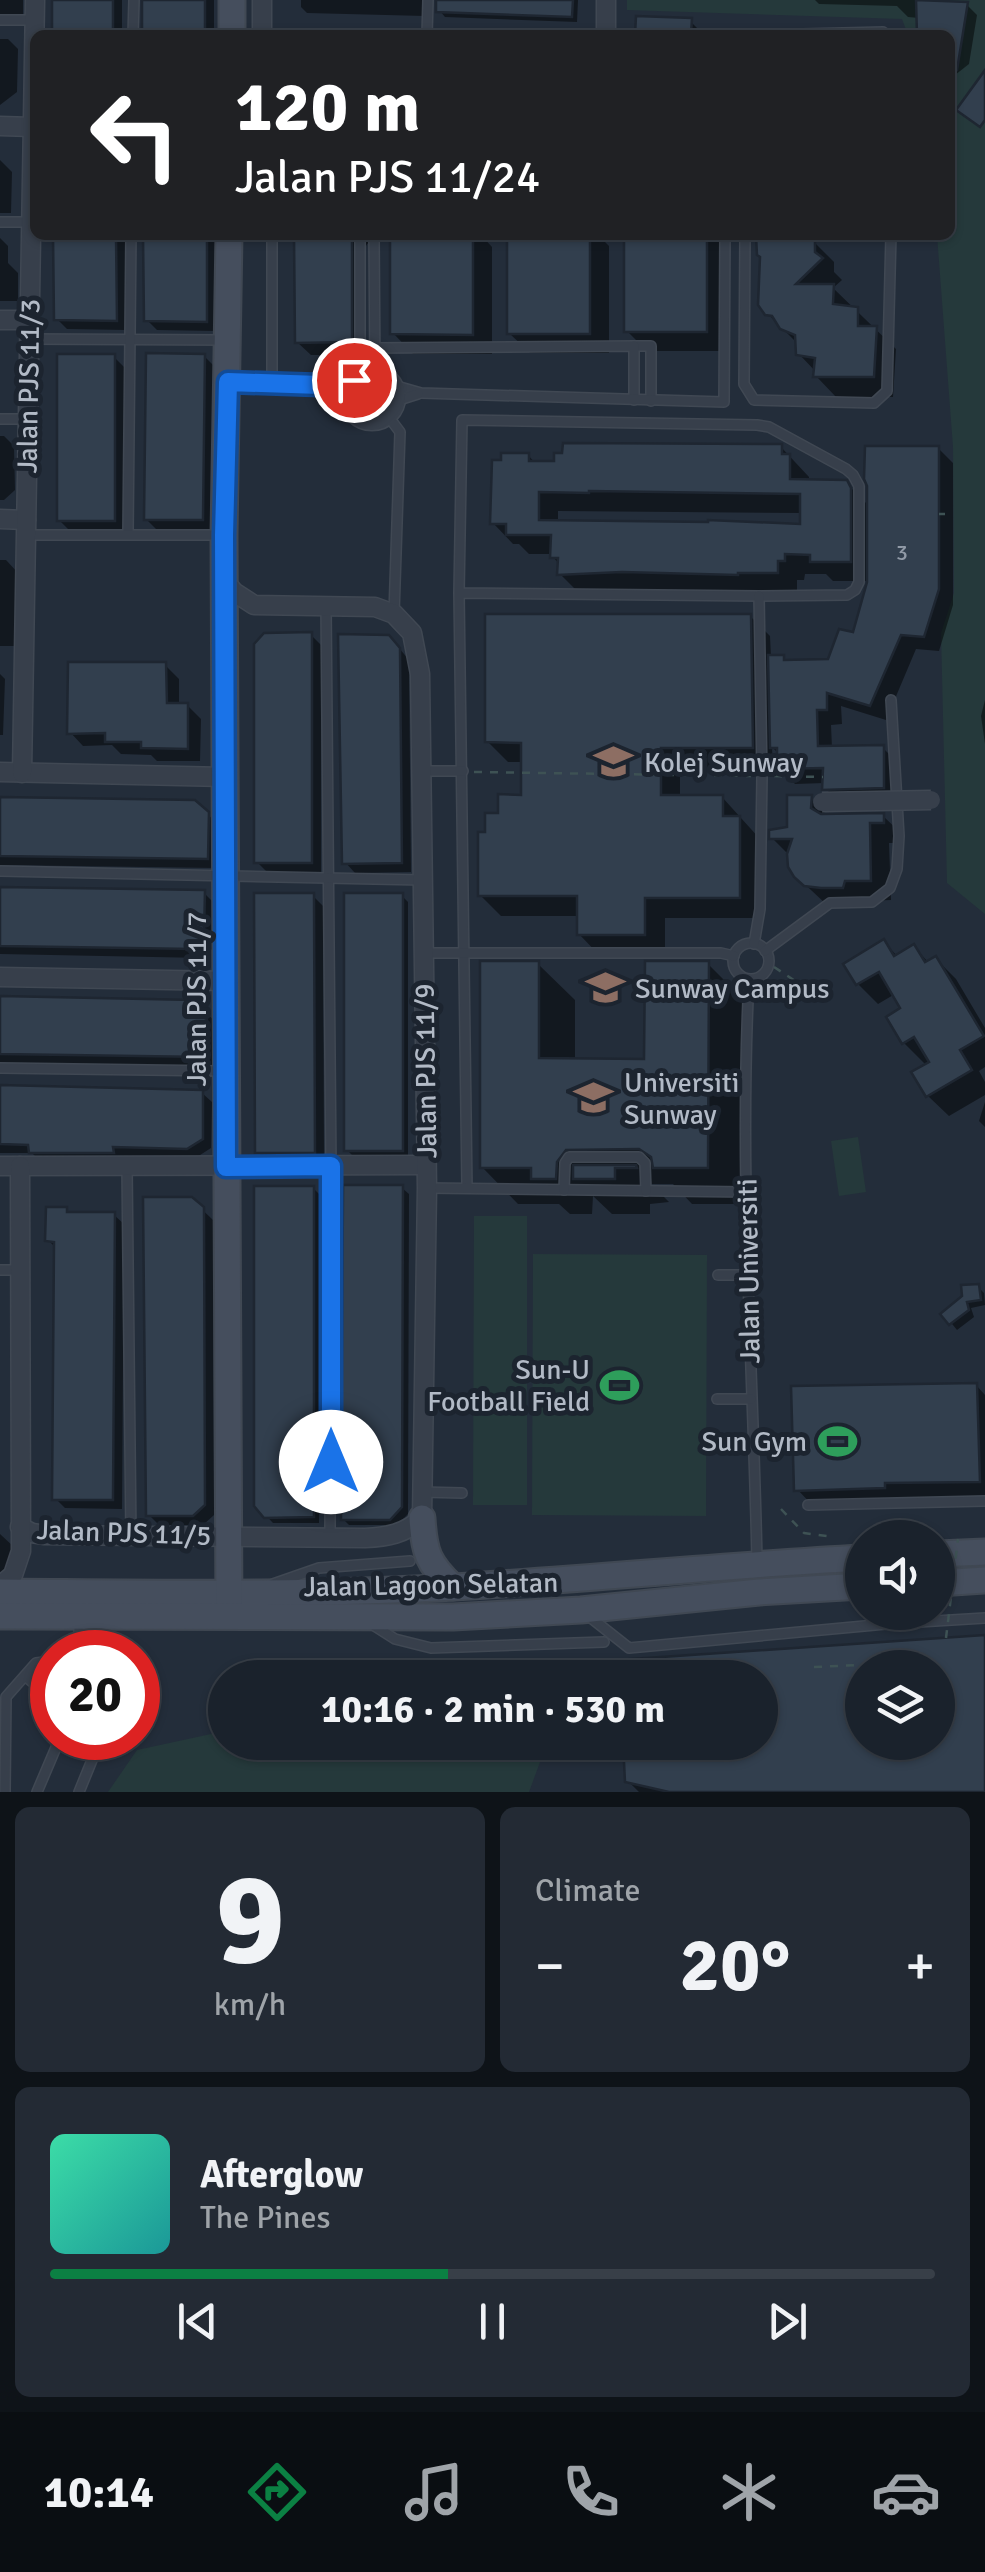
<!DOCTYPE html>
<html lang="en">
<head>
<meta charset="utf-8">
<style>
  :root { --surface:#1a222c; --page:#232a34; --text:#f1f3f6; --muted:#9fa4a9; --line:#383f48; --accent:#0b8043 }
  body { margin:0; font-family:Signika,sans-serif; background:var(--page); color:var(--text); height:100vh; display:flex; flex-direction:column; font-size:38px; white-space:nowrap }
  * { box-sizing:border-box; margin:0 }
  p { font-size:32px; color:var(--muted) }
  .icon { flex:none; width:55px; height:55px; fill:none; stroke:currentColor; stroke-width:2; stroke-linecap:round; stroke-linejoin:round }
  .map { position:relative; height:1792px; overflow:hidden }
  .details { display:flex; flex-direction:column; gap:15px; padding:15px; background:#0e1318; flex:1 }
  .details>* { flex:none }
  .banner { position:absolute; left:30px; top:30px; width:925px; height:210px; border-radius:15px; box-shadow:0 2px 8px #0004,0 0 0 2px var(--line); background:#202124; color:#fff; overflow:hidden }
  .fabs { position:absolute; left:845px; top:1520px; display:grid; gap:20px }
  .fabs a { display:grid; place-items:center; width:110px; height:110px; border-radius:50%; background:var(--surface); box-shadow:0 2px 8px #0004,0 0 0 2px var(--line); font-size:50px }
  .speed { position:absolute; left:30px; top:1630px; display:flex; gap:20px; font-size:50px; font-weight:700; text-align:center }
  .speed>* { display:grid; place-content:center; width:130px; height:130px; border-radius:50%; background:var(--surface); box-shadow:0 2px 8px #0004,0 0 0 2px var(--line); line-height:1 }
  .speed .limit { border:15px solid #d22; background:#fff; color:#111 }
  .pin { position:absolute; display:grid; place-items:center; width:85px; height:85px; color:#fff; margin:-42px; border:5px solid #fff; border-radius:50%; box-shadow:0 2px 10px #0007 }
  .me { position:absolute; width:110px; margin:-55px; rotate:0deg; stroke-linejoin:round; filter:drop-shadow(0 0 8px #0008) }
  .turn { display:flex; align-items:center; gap:35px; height:210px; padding:0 40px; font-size:45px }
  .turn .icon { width:130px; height:130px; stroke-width:2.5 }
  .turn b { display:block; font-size:70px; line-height:85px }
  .big { font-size:75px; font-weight:800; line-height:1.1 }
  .details .tile { flex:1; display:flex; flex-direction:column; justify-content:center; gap:15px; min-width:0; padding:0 35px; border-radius:15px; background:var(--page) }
  .details .dial { align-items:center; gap:0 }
  .dial b { font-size:130px; line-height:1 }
  .song { display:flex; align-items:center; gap:30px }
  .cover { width:120px; height:120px; border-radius:15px; background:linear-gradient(135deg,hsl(160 70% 55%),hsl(180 70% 35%)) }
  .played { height:10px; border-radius:5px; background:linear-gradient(90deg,var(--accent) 45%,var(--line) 45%) }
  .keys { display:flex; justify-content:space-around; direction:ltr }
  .heat { display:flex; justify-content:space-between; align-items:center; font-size:55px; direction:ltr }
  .details .tiles { flex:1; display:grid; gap:15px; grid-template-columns:1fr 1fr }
  .tile:last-child { grid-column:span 2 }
  .trip { position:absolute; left:208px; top:1660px; width:570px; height:100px; border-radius:50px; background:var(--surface); box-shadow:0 2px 8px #0004,0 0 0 2px var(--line); font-weight:800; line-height:100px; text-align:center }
  .menu { display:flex; height:160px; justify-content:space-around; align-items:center; background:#0a0e12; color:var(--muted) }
  .menu .icon { width:70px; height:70px }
  .menu .on { color:var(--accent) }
  .menu b { font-size:45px; color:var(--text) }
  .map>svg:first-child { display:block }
  .green { fill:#25393b }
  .shadow { fill:#0007; fill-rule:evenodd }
  .building { fill:#323f4e; stroke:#1e2631; stroke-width:2.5; fill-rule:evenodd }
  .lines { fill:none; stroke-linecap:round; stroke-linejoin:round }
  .lane-casing { stroke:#404853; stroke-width:12 }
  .street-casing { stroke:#404853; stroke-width:21 }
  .secondary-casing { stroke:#404853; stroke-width:29 }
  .path { stroke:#3e5254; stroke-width:2.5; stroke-dasharray:8 8; stroke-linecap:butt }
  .lane { stroke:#373f4b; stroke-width:9 }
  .street { stroke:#373f4b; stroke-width:18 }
  .secondary { stroke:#454e5d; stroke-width:25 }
  .street-bridge-casing { stroke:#404853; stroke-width:21; stroke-linecap:butt }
  .path-bridge { stroke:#3e5254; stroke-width:2.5; stroke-dasharray:8 8; stroke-linecap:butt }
  .street-bridge { stroke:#373f4b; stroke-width:18 }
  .route-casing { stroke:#114b97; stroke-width:25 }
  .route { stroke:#1a73e8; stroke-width:18 }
  .labels { text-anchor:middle; stroke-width:10; stroke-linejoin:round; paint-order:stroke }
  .number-label { font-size:22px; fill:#919aa7 }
  .street-label { font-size:28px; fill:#b2bac6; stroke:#1c242f }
  .poi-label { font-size:28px; fill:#b2bac6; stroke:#1c242f; text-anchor:start }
</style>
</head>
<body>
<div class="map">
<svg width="985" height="1792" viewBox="0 0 985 1792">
  <rect width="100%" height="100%" fill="#232d3a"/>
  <!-- green -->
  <g class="green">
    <path d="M627 0H985V914L947 883 941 633 954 593 953 447 937 235H950V35H908L902 19 627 10Z"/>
    <path d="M858 1137 866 1192 839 1196 831 1141Z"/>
    <path d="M474 1216H527V1505H473Z"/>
    <path d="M533 1254 707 1255 706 1516 532 1515Z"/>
    <path d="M225 1731V1742L547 1743 529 1792H108L137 1750Z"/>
  </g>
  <!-- shadow -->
  <g class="shadow">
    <path d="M0 0H23V20L0 19Z"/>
    <rect x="54" y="0" width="68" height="35"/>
    <rect x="144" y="0" width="70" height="35"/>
    <path d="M301 0H431L425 16 307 13 301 7Z"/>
    <path d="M438 0H578L577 22 445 17 439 10Z"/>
    <path d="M815 0H918L967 5 977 15 969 64 955 75 950 73V35H919V18L908 17 897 6 819 4Z"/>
    <path d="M690 21 700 31V35H638Z"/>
    <path d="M0 39H8L18 49 17 92 0 105Z"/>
    <path d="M0 160 12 172 11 213H0Z"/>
    <path d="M56 235H125L126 330 67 329 57 319Z"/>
    <path d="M146 235H216V331L157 330 147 320Z"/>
    <path d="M297 235H372V241L367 244 364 250V355H311L297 342Z"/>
    <path d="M393 235H481L492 247V354H413L393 333Z"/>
    <path d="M510 235H598L609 246V353H530L509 333Z"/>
    <path d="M627 235H717L726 244V351H647L627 331Z"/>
    <path d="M0 238 8 246V263L18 273V301H0Z"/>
    <path d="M814 242 834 262V272L842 280 833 288 896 349 893 397H836L816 376V372L799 354 798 344 767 313Z"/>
    <path d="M204 356 214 366 212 529H156L146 519Z"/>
    <path d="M114 357 124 367V530H69L59 520Z"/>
    <path d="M0 436H4L14 446 15 490 4 500H0Z"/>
    <path d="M781 447 809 477V482L846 483 870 507 938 448 953 463V605L939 651 916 649 886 720 841 706 842 724 831 725 832 748H883L898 763V803L840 804 825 788V783L795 784 780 768 779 754 772 747 773 767 680 768V797H722L760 839V918H665V955H599L579 934V916H501L480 895 487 835 501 816 524 797 523 762H508L487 741 750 616 770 636 771 657H783L789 663 830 662 855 635 869 581H833L826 574H805L804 580H797V593L580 594 560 574V565L553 557V554H529L519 544H513L493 523 528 455 536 464ZM558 511 802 513V526L558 523Z"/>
    <path d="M0 560H6L19 574 17 646H0Z"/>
    <path d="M311 635 321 645V872H267L257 862Z"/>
    <path d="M399 648 409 660 411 872 355 873 345 862Z"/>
    <path d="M165 665 179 679V705H187L201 719 200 761H157L151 755 121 754 112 745 83 746 70 732Z"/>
    <path d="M0 674 5 679 3 735H0Z"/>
    <path d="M985 700V744L981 716Z"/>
    <path d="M810 798 829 817 883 816 904 836V843H889L891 900 865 901 863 907 827 905 796 876 790 856 772 838 790 829Z"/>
    <path d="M0 799 194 802 218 824 217 868 0 865Z"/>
    <path d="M0 889 204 893 214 903 213 948 204 958 0 954Z"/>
    <path d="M313 896 323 906 324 1162H268L258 1152Z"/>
    <path d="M402 896 408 902V1156H353L347 1150Z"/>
    <path d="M884 942 898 957 914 947 929 963 936 959 956 979 985 1028V1067L979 1071 985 1082V1095L949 1116 928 1096 915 1073 927 1066 904 1043 889 1018 904 1009 895 994 878 1004 858 984Z"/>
    <path d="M538 964 575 1000V1061H647L708 964 744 1000V1204H692L673 1184H651L669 1202 650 1204V1214H612L593 1196 592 1214H570L559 1204H518L482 1167Z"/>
    <path d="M0 999 205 1012 216 1022 215 1066 0 1063Z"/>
    <path d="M0 1088 202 1093 212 1102 211 1148 197 1157 121 1156 122 1162H41L32 1153H0Z"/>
    <path d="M985 1102V1127L979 1121Z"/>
    <path d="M313 1188 319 1194V1523H273L256 1505Z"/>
    <path d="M402 1188 409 1194 408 1514 397 1525H349L343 1519Z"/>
    <path d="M191 1199 213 1220 214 1515 203 1525H159L149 1515Z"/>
    <path d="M66 1210 71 1214 114 1215 124 1224 122 1509 65 1508 55 1498 57 1249 48 1240Z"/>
    <path d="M978 1287 984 1293 985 1305 971 1308 974 1317 957 1330 944 1314Z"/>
    <path d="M976 1385 985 1395V1498H900V1503L813 1506 797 1489Z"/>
    <path d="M0 1534 14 1547 0 1596Z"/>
    <path d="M985 1637V1792H639L628 1781 760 1742V1678ZM862 1668H938V1742H862Z"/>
  </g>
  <!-- building -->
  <g class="building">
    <rect x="52" y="0" width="61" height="35"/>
    <rect x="142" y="0" width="63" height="35"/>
    <path d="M436 0H573L572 17 436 12Z"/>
    <path d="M916 0 968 2 957 70H950V35H917Z"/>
    <path d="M636 16 692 18 691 35H635Z"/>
    <path d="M985 70V120L980 127 956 110Z"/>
    <path d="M53 235H116L117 321 54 320Z"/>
    <path d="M143 235H207V322L144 321Z"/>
    <path d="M294 235H352V342L295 343Z"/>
    <path d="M390 235H473V335L390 334Z"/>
    <rect x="507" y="235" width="83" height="99"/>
    <rect x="624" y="235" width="83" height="97"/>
    <path d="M756 236 815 239V252L823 258 796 284H834L833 304 858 307V326H877L874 377H813L815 358 796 355 795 335 780 329 772 316 765 315 758 305 760 257 757 255Z"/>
    <path d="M146 353 205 354 203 520H144Z"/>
    <rect x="57" y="354" width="58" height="167"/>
    <path d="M563 443 782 444V454H790V479L847 480 851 488V562H810V555L785 554V561H778V573H738V575L622 572 557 575 558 558H550L551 535H506V524H490L492 460H501V453H529V461H554V453H562ZM589 491 800 494V524L708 520V522L539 520V492L589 493Z"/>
    <path d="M865 446H939V589L924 637 901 635 870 706 827 693V710H817L818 746 884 745V788L822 790 823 768 777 769V748H770L768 655H784V660L828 659 839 629 853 632 867 582V486L864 479Z"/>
    <path d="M485 614H751L753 748H661V795H723V816H740V898H645V935H577V896H478V832H485V813H498V794L521 795V743L485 742Z"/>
    <path d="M312 632V863H254V644L264 633Z"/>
    <path d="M338 634 389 635 400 648 402 863 342 864Z"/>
    <path d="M68 662H166L167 703H188V749L141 748V742H105V733L67 734Z"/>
    <path d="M787 795H812L811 808 821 814 884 813V823H870L871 881H845L843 888H821L804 886 794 877 788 867 787 854 792 839H769V830L787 827Z"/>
    <path d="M0 797 195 800 209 812 208 859 0 856Z"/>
    <path d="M0 887 205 890 204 937 194 949 0 946Z"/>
    <path d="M254 893H314L315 1153H255Z"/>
    <rect x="344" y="893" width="59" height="258"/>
    <path d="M884 939 894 956 914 944 925 962 936 956 984 1036 960 1050 972 1070 926 1097 911 1072 929 1062 914 1037 902 1044 886 1017 900 1008 879 972 856 985 843 964Z"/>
    <path d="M480 961H539V1058L644 1059 645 961H709L708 1168H653L651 1157 639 1149 566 1150 557 1162 556 1179H531V1168H480Z"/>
    <path d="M0 996 194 1000 207 1010 206 1057 0 1054Z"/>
    <path d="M0 1085 203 1090V1139L187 1149 113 1147 114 1153H29L28 1145 0 1144Z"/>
    <path d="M636 1165 637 1168H615V1179H573V1165Z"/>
    <path d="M343 1185H403L402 1507 390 1520H341Z"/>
    <path d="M254 1186H314V1517L264 1518 254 1506Z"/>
    <path d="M143 1197H192L204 1207 205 1505 193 1516H146Z"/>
    <path d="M46 1207H67V1212H115L113 1500H52L54 1242 45 1241Z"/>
    <path d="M979 1284 981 1300 967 1302 969 1310 949 1325 940 1314 962 1296 961 1285Z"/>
    <path d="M977 1383 980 1482 885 1483V1488L794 1491 791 1386Z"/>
    <path d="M985 1635V1792H669L625 1782 623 1742H760V1678H619L618 1660ZM862 1668H938V1742H862Z"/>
  </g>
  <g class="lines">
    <defs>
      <g id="lane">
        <path d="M0 20H34"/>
        <path d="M133 35 134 0"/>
        <path d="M427 35 428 0"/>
        <path d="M757 35 883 32 887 35"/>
        <path d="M0 222H31"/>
        <path d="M360 235V376"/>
        <path d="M374 235 375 373"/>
        <path d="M745 235 744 384 754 400 874 403 887 391 891 235"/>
        <path d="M29 339 226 340"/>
        <path d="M634 346H651V401"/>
        <path d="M375 348 634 346V400"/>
        <path d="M272 384V235"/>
        <path d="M393 385 421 393 724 402 725 235"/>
        <path d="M396 401 418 394"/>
        <path d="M388 416 400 432 394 614"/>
        <path d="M0 419H27"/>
        <path d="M128 534 131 235"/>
        <path d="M26 535H223"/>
        <path d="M459 593 759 596 847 595 855 590 859 582V486L853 475 846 469 769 427 757 425 462 420 459 593 467 1188"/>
        <path d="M326 606 331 1166 330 1538"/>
        <path d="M421 771H463"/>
        <path d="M0 871 422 880"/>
        <circle cx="751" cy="961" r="18"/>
        <path d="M754 944 760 909 762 776 759 596"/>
        <path d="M765 951 830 903 872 902 890 888 897 869 899 836 891 700"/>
        <path d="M423 953H721L734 956"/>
        <path d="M749 979C739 1173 753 1367 757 1561"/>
        <path d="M0 1068 222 1071"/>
        <path d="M127 1167 131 1537"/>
        <path d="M427 1188 746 1192"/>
        <path d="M564 1190 565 1163 569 1157H639L645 1163 646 1191"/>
        <path d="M0 1270H20"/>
        <path d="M718 1275H747"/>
        <path d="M717 1399H751"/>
        <path d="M421 1492 462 1493"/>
        <path d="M808 1505 985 1501"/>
        <path d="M273 1584 319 1568 410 1561"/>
        <path d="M586 1614 629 1648 886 1624 985 1618"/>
        <path d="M78 1618 81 1652"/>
        <path d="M373 1625 395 1639 431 1648 604 1642"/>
        <path d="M25 1676 52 1698"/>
        <path d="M5 1792 6 1697 36 1663 52 1661"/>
        <path d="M37 1792 60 1738"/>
        <path d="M79 1792 97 1748 98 1738"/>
      </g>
      <g id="street">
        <path d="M262 0V35"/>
        <path d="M606 35V0"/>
        <path d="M0 126 33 127"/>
        <path d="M0 320H29"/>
        <circle cx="372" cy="397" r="24"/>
        <path d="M228 382 350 386"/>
        <path d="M0 519 26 520"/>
        <path d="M0 772 226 777"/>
        <path d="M22 773 35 0"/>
        <path d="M0 977 227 981"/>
        <path d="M0 1166 426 1165"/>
        <path d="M20 1527 32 1533 45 1535 365 1538C387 1537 405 1534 422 1518L427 1188 420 674 412 633 394 614 375 607 254 605 234 592 224 580"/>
        <path d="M0 1586 13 1575 21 1551 20 1166"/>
      </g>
      <g id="secondary">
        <path d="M232 35V0"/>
        <path d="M422 1518C424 1552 428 1564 453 1587"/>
        <path d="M938 1554 985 1552"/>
        <path d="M938 1583 985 1580"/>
        <path d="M0 1592C151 1593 303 1596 454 1587 591 1579 726 1565 862 1558"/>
        <path d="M229 1615 224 535 229 235"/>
        <path d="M0 1616 453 1617 581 1610 759 1592 862 1586"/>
      </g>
    </defs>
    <!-- lane casing -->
    <use href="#lane" class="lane-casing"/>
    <!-- street casing -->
    <use href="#street" class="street-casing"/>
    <!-- secondary casing -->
    <use href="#secondary" class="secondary-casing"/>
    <!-- path -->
    <g class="path">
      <path d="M939 514H945"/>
      <path d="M474 772 751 776"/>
      <path d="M774 776 823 777"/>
      <path d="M774 967 827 1002"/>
      <path d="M781 1509 804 1533 834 1537"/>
      <path d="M905 1538 928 1536"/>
      <path d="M814 1667 921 1662"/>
    </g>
    <!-- lane -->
    <use href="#lane" class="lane"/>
    <!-- street -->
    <use href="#street" class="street"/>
    <!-- secondary -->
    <use href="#secondary" class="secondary"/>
    <defs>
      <path id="street-bridge" d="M822 802 931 800"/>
    </defs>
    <!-- street-bridge casing -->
    <use href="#street-bridge" class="street-bridge-casing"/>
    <!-- path-bridge -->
    <path class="path-bridge" d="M946 1638 958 1539"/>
    <!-- street-bridge -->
    <use href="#street-bridge" class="street-bridge"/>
  </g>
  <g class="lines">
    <defs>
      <path id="route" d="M331 1462V1166L226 1167 224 535 228 382 350 386 354 380"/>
    </defs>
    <!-- route casing -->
    <use href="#route" class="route-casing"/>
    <!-- route -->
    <use href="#route" class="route"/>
  </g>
  <!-- icons -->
  <defs>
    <symbol id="university-bare" viewBox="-9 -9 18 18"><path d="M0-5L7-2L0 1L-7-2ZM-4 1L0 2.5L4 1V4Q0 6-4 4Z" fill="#8d6e63" stroke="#1c242f" stroke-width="2.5" paint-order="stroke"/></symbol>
    <symbol id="stadium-bare" viewBox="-9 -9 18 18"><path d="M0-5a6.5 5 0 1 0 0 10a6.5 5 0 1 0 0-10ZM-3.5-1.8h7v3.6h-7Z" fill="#2e9e5b" stroke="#1c242f" stroke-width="2.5" paint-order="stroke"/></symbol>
  </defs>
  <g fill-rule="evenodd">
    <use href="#university-bare" x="586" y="734" width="55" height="55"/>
    <use href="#university-bare" x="578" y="960" width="55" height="55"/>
    <use href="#university-bare" x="566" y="1070" width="55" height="55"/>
    <use href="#stadium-bare" x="592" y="1358" width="55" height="55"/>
    <use href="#stadium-bare" x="810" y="1414" width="55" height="55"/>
  </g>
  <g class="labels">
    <!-- number labels -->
    <g class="number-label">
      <text x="902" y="560">3</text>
    </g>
    <!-- street labels -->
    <g class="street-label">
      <text transform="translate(28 386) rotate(-89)" y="10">Jalan PJS 11/3</text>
      <text transform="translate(196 999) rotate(-90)" y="10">Jalan PJS 11/7</text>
      <text transform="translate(425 1071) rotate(-91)" y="10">Jalan PJS 11/9</text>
      <text transform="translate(748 1271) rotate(-91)" y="10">Jalan Universiti</text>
      <text transform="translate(124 1532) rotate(2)" y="10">Jalan PJS 11/5</text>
      <text transform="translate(431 1584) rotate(-1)" y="10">Jalan Lagoon Selatan</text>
    </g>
    <!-- poi labels -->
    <g class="poi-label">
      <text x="644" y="772">Kolej Sunway</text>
      <text x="635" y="998">Sunway Campus</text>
      <text x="624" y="1092">Universiti<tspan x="624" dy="32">Sunway</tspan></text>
      <text x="590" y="1379" text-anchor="end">Sun-U<tspan x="590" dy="32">Football Field</tspan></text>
      <text x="807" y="1451" text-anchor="end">Sun Gym</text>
    </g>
  </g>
</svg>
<div class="fabs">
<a><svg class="icon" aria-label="sound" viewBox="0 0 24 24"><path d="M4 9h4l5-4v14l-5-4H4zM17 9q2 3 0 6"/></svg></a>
<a><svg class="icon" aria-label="layers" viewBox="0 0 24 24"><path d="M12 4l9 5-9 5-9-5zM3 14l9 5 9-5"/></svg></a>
</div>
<div class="speed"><div class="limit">20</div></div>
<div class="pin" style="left:354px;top:380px;background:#d93025"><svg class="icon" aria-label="arrive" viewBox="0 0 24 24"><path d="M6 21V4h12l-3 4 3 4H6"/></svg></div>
<svg class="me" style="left:331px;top:1462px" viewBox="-20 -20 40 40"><circle r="19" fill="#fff"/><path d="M0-13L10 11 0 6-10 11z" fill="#1a73e8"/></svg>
<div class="trip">10:16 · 2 min · 530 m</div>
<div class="banner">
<div class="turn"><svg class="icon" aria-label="left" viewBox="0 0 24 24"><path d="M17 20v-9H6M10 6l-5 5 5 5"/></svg><div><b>120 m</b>Jalan PJS 11/24</div></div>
</div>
</div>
<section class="details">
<div class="tiles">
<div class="tile dial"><b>9</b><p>km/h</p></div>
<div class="tile"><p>Climate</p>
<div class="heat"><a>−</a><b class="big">20°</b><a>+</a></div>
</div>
<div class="tile">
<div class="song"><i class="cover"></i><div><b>Afterglow</b><p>The Pines</p></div></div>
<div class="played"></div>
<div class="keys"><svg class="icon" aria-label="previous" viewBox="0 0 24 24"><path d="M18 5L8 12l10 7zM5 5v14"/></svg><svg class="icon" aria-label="pause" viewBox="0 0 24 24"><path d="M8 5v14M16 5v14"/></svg><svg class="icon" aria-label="next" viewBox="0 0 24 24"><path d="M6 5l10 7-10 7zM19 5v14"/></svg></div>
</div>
</div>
</section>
<nav class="menu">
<b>10:14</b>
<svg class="icon on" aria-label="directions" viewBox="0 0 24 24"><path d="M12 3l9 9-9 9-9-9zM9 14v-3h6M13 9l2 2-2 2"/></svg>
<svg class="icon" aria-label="music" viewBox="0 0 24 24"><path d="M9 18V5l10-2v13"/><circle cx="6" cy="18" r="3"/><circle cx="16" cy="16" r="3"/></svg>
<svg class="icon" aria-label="phone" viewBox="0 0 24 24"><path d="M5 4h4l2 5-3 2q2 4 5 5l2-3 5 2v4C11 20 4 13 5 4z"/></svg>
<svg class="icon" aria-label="climate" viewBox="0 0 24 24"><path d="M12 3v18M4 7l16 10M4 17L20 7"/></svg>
<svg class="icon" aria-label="car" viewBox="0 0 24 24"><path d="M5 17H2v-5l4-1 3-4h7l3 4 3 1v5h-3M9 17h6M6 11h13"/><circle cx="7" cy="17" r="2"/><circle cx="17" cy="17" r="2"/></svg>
</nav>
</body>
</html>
